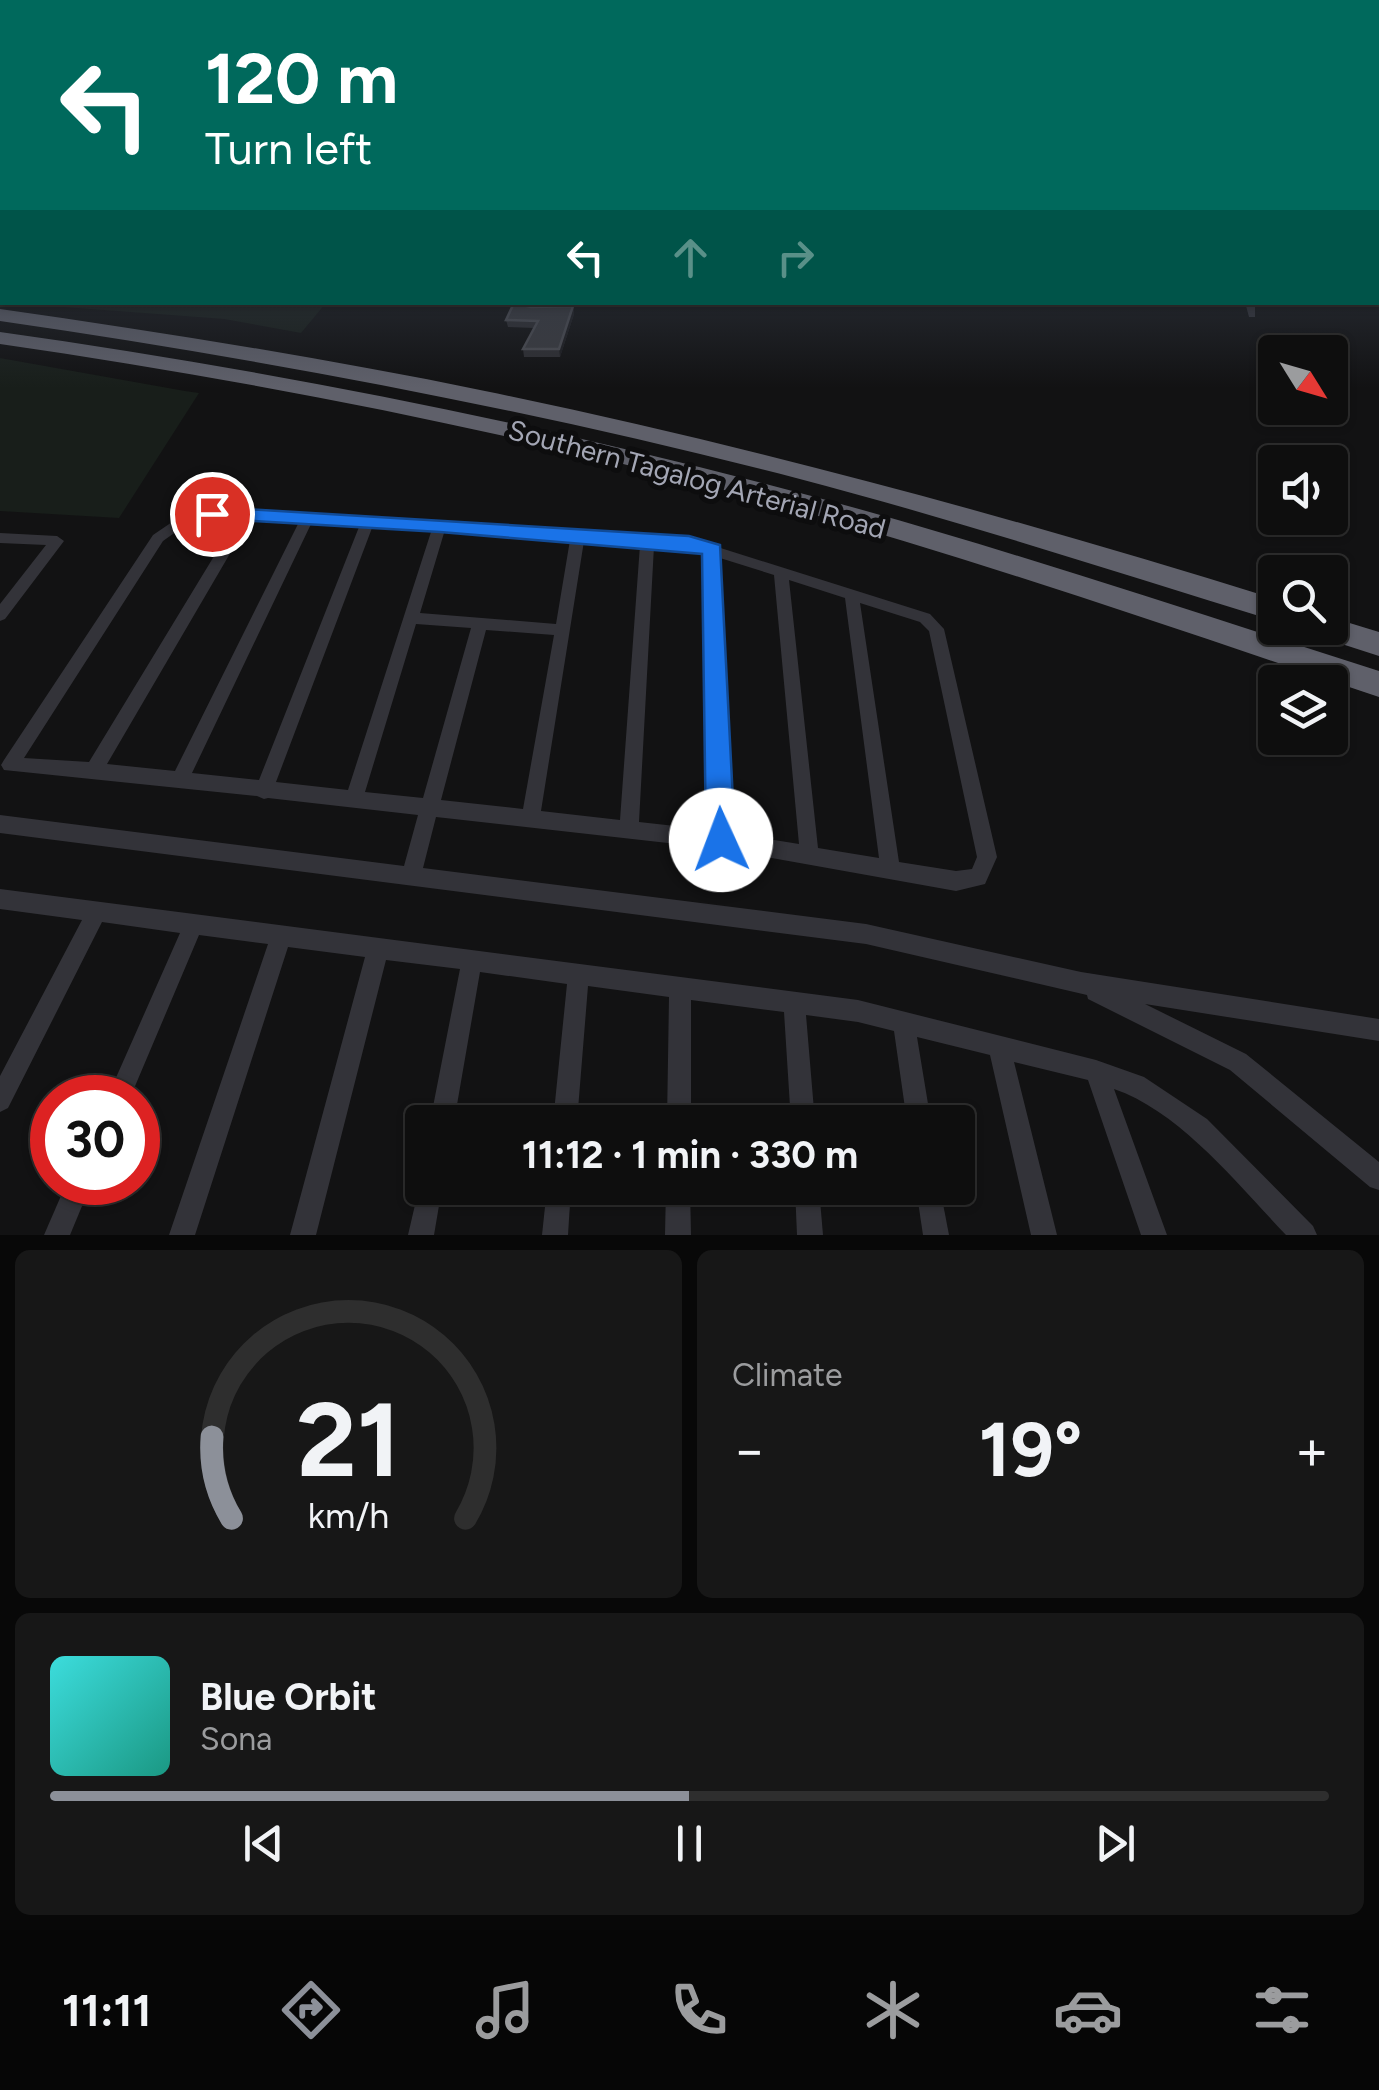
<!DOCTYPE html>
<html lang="en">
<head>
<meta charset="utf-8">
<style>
  :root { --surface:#0e0e0e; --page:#171717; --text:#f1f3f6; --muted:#9b9c9e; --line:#2e2e2e; --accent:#8c9099 }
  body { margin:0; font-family:Figtree,sans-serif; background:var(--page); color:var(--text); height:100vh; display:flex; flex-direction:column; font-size:38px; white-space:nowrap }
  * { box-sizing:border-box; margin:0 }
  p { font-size:32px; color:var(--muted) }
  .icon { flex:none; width:55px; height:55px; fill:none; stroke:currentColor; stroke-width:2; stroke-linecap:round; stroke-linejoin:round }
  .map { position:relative; height:1235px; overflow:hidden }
  .sheet { display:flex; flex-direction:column; gap:15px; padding:15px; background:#080808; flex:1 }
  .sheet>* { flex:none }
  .top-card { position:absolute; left:0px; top:0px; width:1380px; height:305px; box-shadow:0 2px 8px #0004,0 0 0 2px var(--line); background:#00695c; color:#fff; overflow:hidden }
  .needle { width:65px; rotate:127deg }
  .tools { position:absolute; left:1258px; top:335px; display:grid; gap:20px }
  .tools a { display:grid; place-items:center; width:90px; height:90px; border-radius:10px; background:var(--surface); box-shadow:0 2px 8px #0004,0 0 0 2px var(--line); font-size:50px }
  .speed { position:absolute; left:30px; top:1075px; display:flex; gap:20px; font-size:50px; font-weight:700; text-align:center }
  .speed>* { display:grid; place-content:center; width:130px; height:130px; border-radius:50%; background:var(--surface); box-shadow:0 2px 8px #0004,0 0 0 2px var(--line); line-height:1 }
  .speed .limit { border:15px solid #d22; background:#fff; color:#111 }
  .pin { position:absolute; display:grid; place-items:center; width:85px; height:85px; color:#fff; margin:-42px; border:5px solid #fff; border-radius:50%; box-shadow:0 2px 10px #0007 }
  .me { position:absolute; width:110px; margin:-55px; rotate:358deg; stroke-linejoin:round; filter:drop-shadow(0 0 8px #0008) }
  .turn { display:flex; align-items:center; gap:35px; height:210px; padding:0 40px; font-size:45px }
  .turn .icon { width:130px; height:130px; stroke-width:2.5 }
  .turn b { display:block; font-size:70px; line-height:85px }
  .lanes { display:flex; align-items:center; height:95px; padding:0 40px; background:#0003; justify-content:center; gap:50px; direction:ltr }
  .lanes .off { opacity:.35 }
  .big { font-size:75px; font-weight:700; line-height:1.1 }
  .sheet .card { flex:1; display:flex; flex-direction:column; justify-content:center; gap:15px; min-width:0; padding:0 35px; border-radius:15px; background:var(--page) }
  .sheet .dial { align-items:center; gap:0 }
  .dial svg { height:260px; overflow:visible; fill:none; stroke:var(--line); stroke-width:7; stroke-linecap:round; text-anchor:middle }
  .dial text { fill:var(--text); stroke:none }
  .song { display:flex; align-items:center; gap:30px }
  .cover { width:120px; height:120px; border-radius:15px; background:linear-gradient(135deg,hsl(180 70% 55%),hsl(170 70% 35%)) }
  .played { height:10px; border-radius:5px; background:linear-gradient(90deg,var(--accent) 50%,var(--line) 50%) }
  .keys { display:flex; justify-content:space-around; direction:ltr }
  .heat { display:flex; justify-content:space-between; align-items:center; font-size:55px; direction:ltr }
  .sheet .tiles { flex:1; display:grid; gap:15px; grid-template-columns:1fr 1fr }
  .card:last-child { grid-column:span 2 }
  .trip { position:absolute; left:405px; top:1105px; width:570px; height:100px; border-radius:10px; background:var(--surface); box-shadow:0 2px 8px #0004,0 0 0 2px var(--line); font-weight:700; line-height:100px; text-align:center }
  .tab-bar { display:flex; height:160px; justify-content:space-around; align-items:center; background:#060606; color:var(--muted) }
  .tab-bar .icon { width:70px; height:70px }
  .tab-bar .selected { color:var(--accent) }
  .tab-bar b { font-size:45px; color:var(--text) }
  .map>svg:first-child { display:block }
  .green { fill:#181e1a }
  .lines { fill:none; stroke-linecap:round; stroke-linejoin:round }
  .minor { fill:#333339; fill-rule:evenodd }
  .tertiary { fill:#333339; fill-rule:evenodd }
  .motorway { fill:#5f606a; fill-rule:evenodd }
  .wall { fill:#2e2e32 }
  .shaded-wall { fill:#1d1d20 }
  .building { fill:#3a3b40; stroke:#4b4c52; stroke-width:2.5 }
  .route { fill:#1a73e8; stroke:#114b97; stroke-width:2.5 }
  .labels { text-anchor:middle; stroke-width:10; stroke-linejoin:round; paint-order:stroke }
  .street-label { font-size:28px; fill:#a3a6b4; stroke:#0d0d0e }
</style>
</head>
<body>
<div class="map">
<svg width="1379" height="1235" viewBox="0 0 1379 1235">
  <rect width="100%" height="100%" fill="#121213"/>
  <!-- green -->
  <g class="green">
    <path d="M10 303H326L301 333 224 319Z"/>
    <path d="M0 358 185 391 199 393 119 518 0 511Z"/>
  </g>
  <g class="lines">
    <!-- minor -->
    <g class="minor">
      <path d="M1245 302H1255V317H1249Z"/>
      <path d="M212 510H246L303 515 308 513 314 516 363 519 368 517 374 519 435 523 440 520 446 524 689 538 930 614 944 629 997 857 985 884 956 891 721 849 436 817 423 868 866 924 1081 972 1379 1019V1041L1145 1004 1246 1054 1379 1162V1190L1370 1187 1230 1070 1088 999 1087 995 866 944 0 833V815L404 866 418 815 268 798 264 799 257 796 4 770 1 765 4 760 153 535 178 518ZM212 518 236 520 89 762 24 758 163 541 187 524ZM249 521 298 524 175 771 107 764ZM311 524 359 527 259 780 192 773ZM372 528 431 532 348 790 276 782ZM444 533 570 540 556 624 420 613ZM584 541 640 545 620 820 541 811ZM654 546 688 548 706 553 711 830 639 822ZM720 558 774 575 799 844 730 833ZM789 580 845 598 879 858 818 848ZM860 603 920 622 929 631 977 857 972 869 956 871 899 862ZM416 624 471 628 423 798 365 792ZM486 630 554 635 523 809 441 800Z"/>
      <path d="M0 533 57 536 64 541 5 619 0 621V604L46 545 0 543Z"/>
      <path d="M0 889 858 1000 1096 1060 1144 1077 1207 1119 1313 1226 1317 1235H1286C1238 1185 1181 1112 1114 1089L1167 1235H1141L1088 1080 1014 1062 1057 1235H1031L990 1055 917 1037 931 1122H907L894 1031 858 1022 806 1015 815 1122H791L784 1012 691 1000V1122H667L669 997 588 986 577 1122H553L567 984 480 972 454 1122H430L460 969 386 960 316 1235H290L365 957 288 947 195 1235H169L268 944 199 935 130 1098H107L180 933 102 922 8 1108 0 1112V1076L82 920 0 909Z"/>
      <path d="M421 1179 422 1188H442L434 1235H408Z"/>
      <path d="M67 1182H92L70 1235H44Z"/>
      <path d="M547 1188H571L568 1235H542Z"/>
      <path d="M666 1188H690L691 1235H665Z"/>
      <path d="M795 1188H819L823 1235H797Z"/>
      <path d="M916 1188H940L949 1235H923Z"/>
    </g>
    <!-- tertiary -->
    <path class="tertiary" d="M0 280 2 281V289L0 288Z"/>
    <!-- motorway -->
    <g class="motorway">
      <path d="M0 309C162 332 324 358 485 391 752 446 1015 518 1275 599V621C1116 572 957 520 796 478 533 410 268 360 0 321Z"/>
      <path d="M0 332C290 373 577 431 859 509 1034 558 1206 616 1379 671V697C1179 630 979 560 776 504 521 433 261 382 0 344Z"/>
      <path d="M1330 617 1379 632V656L1317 636 1313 628H1330Z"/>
    </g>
  </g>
  <!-- wall -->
  <path class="wall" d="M573 306 574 314 560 357H524L523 349 534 328 508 327 506 320 531 307Z"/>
  <!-- shaded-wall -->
  <path class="shaded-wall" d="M573 306 574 314 560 357 559 349Z"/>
  <!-- building -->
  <g class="building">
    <path d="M2 215V268H0V217Z"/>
    <path d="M514 303 531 307 573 306 559 349H523L538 321 506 320Z"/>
  </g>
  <!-- sky -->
  <linearGradient id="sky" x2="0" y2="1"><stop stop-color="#0a0a0a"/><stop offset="0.55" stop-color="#333944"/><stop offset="1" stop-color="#333944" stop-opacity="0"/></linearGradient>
  <rect width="1379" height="388" fill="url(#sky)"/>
  <!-- route -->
  <path class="route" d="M212 507 689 536 720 545 735 840 731 850 721 854 711 850 706 840 702 554 440 532 205 518 202 514Z"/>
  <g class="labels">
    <!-- street labels -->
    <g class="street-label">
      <text transform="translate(697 479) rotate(15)" y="10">Southern Tagalog Arterial Road</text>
    </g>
  </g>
</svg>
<div class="tools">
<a><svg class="needle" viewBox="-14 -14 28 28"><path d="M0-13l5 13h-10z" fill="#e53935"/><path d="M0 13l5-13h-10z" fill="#9b9c9e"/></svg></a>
<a><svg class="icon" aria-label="sound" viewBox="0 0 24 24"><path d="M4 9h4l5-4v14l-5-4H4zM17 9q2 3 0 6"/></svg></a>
<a><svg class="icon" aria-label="search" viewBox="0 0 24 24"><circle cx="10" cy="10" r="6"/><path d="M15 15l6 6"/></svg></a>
<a><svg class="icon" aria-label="layers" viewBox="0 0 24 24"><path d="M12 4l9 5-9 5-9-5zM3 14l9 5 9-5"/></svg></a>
</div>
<div class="speed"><div class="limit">30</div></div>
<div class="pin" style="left:212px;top:514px;background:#d93025"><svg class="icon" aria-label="arrive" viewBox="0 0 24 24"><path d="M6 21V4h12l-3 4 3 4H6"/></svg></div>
<svg class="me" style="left:721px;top:840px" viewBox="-20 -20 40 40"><circle r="19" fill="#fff"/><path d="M0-13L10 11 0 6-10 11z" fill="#1a73e8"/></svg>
<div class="trip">11:12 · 1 min · 330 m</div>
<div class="top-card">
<div class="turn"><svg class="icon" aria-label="left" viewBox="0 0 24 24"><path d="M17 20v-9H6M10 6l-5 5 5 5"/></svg><div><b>120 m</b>Turn left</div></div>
<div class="lanes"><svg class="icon" aria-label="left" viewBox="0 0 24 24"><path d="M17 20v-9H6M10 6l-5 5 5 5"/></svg><svg class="icon off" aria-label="ahead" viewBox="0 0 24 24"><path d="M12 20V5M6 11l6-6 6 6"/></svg><svg class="icon off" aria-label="right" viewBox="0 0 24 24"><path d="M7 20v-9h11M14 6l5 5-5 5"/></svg></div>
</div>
</div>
<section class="sheet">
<div class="tiles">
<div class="card dial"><svg viewBox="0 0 100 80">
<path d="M14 69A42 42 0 1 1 86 69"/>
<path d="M14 69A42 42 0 0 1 8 44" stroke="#8c9099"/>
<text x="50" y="56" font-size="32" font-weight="700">21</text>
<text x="50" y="72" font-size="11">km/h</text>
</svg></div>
<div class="card"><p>Climate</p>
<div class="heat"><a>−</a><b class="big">19°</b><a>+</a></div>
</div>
<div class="card">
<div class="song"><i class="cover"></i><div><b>Blue Orbit</b><p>Sona</p></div></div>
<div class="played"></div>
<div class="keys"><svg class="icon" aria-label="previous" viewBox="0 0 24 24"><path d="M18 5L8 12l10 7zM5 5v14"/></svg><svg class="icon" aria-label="pause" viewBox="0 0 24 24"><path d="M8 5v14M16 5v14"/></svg><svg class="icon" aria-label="next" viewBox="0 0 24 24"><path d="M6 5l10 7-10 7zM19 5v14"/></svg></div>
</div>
</div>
</section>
<nav class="tab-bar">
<b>11:11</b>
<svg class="icon selected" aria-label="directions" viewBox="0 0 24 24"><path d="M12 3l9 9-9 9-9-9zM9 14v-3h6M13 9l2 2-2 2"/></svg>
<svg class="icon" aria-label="music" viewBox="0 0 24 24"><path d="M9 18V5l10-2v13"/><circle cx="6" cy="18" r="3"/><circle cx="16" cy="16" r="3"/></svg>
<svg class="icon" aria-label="phone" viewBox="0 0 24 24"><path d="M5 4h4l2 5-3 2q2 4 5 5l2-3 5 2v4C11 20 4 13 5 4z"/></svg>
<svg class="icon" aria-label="climate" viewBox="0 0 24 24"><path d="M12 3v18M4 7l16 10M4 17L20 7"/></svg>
<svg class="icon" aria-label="car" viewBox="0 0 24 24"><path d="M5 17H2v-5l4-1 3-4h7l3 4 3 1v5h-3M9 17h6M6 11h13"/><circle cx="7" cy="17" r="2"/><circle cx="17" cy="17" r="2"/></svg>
<svg class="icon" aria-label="filters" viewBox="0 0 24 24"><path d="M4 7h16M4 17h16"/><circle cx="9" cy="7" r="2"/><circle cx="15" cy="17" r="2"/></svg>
</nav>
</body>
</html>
